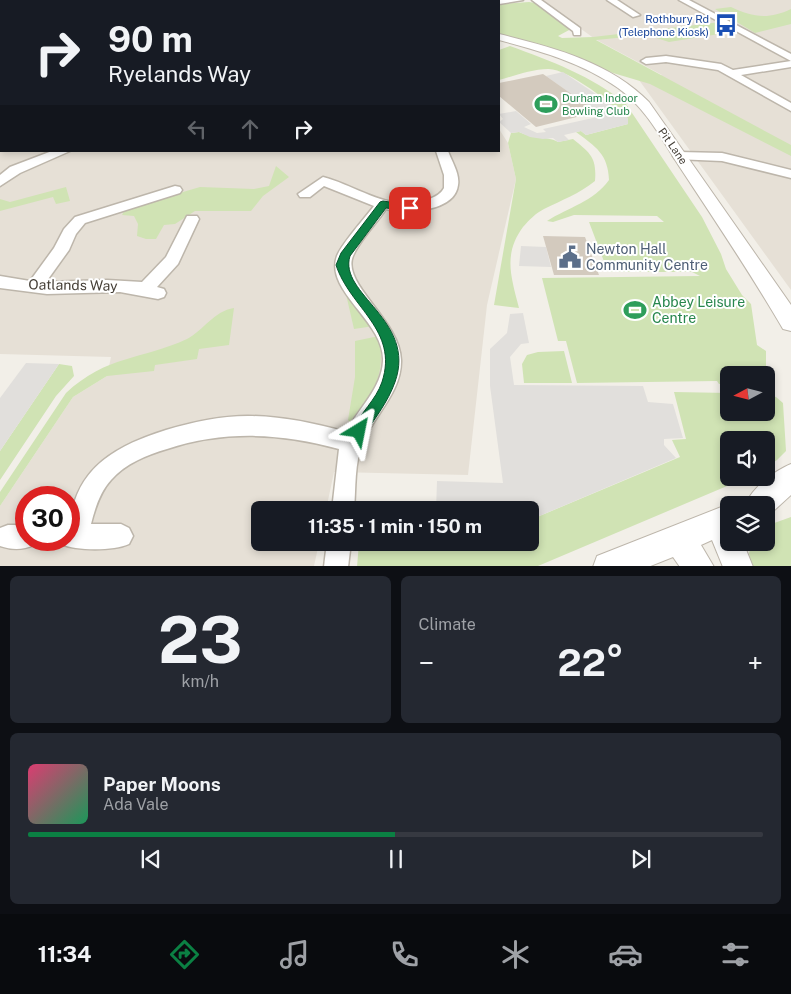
<!DOCTYPE html>
<html lang="en">
<head>
<meta charset="utf-8">
<style>
  :root { --surface:#171b24; --page:#242831; --text:#f1f3f6; --muted:#9ea1a6; --line:#363941; --accent:#0b8043 }
  body { margin:0; font-family:"Public Sans",sans-serif; background:var(--page); color:var(--text); height:100vh; display:flex; flex-direction:column; font-size:19px; white-space:nowrap }
  * { box-sizing:border-box; margin:0 }
  p { font-size:16px; color:var(--muted) }
  .icon { flex:none; width:28px; height:28px; fill:none; stroke:currentColor; stroke-width:2; stroke-linecap:round; stroke-linejoin:round }
  .map { position:relative; height:566px; overflow:hidden }
  .details { display:flex; flex-direction:column; gap:10px; padding:10px; background:#0d0f14; flex:1 }
  .details>* { flex:none }
  .banner { position:absolute; left:0px; top:0px; width:500px; height:152px; box-shadow:0 2px 8px #0003; background:#171b24; color:var(--text); overflow:hidden }
  .needle { width:32px; rotate:263deg }
  .tools { position:absolute; left:720px; top:366px; display:grid; gap:10px }
  .tools a { display:grid; place-items:center; width:55px; height:55px; border-radius:8px; background:var(--surface); box-shadow:0 2px 8px #0003; font-size:25px }
  .speed { position:absolute; left:15px; top:486px; display:flex; gap:10px; font-size:25px; font-weight:700; text-align:center }
  .speed>* { display:grid; place-content:center; width:65px; height:65px; border-radius:50%; background:var(--surface); box-shadow:0 2px 8px #0003; line-height:1 }
  .speed .limit { border:8px solid #d22; background:#fff; color:#111 }
  .pin { position:absolute; display:grid; place-items:center; width:42px; height:42px; color:#fff; margin:-21px; border-radius:10px; box-shadow:0 2px 8px #0006 }
  .me { position:absolute; width:55px; margin:-28px; rotate:35deg; stroke-linejoin:round; filter:drop-shadow(0 0 4px #0008) }
  .turn { display:flex; align-items:center; gap:18px; height:105px; padding:0 25px; font-size:22px }
  .turn .icon { width:65px; height:65px; stroke-width:2.5 }
  .turn b { display:block; font-size:35px; line-height:42px }
  .lanes { display:flex; align-items:center; height:48px; padding:0 25px; background:#0003; justify-content:center; gap:25px; direction:ltr }
  .lanes .off { opacity:.35 }
  .big { font-size:38px; font-weight:700; line-height:1.1 }
  .details .card { flex:1; display:flex; flex-direction:column; justify-content:center; gap:8px; min-width:0; padding:0 18px; border-radius:8px; background:var(--page) }
  .details .dial { align-items:center; gap:0 }
  .dial b { font-size:65px; line-height:1 }
  .song { display:flex; align-items:center; gap:15px }
  .cover { width:60px; height:60px; border-radius:8px; background:linear-gradient(135deg,hsl(340 70% 55%),hsl(150 70% 35%)) }
  .played { height:5px; border-radius:2px; background:linear-gradient(90deg,var(--accent) 50%,var(--line) 50%) }
  .keys { display:flex; justify-content:space-around; direction:ltr }
  .heat { display:flex; justify-content:space-between; align-items:center; font-size:28px; direction:ltr }
  .details .tiles { flex:1; display:grid; gap:10px; grid-template-columns:1fr 1fr }
  .card:last-child { grid-column:span 2 }
  .trip { position:absolute; left:251px; top:501px; width:288px; height:50px; border-radius:8px; background:var(--surface); box-shadow:0 2px 8px #0003; font-weight:700; line-height:50px; text-align:center }
  .menu { display:flex; height:80px; justify-content:space-around; align-items:center; background:#090b0e; color:var(--muted) }
  .menu .icon { width:35px; height:35px }
  .menu .on { color:var(--accent) }
  .menu b { font-size:22px; color:var(--text) }
  .map>svg:first-child { display:block }
  .residential { fill:#e6e0d6; fill-rule:evenodd }
  .green { fill:#d0e3b4 }
  .parking { fill:#e1dfdc }
  .building { fill:#d3cabe }
  .lines { fill:none; stroke-linecap:round; stroke-linejoin:round }
  .minor-casing { stroke:#bdb6ab; stroke-width:3 }
  .tertiary-casing { stroke:#bdb6ab; stroke-width:2 }
  .minor { fill:#fff; fill-rule:evenodd }
  .tertiary { fill:#fff; fill-rule:evenodd }
  .route { fill:#0b8043; stroke:#07532c }
  .labels { text-anchor:middle; stroke-width:4; stroke-linejoin:round; paint-order:stroke }
  .far-transit-label { font-size:11px; fill:#164399; stroke:#fff; text-anchor:end }
  .far-leisure-label { font-size:11px; fill:#27864d; stroke:#fff; text-anchor:start }
  .far-street-label { font-size:11px; fill:#453f37; stroke:#fff }
  .service-label { font-size:14px; fill:#4e5e75; stroke:#fff; text-anchor:start }
  .street-label { font-size:14px; fill:#453f37; stroke:#fff }
  .leisure-label { font-size:14px; fill:#27864d; stroke:#fff; text-anchor:start }
</style>
</head>
<body>
<div class="map">
<svg width="791" height="567" viewBox="0 0 791 567">
  <rect width="100%" height="100%" fill="#f2efe8"/>
  <!-- residential -->
  <g class="residential">
    <path d="M541 0H791V290L639 80 662 75 595 39Z"/>
    <path d="M0 91 1 151H499V129L508 143 516 179 487 305 468 475 334 472 326 510H260V542L319 543 314 566H0V506L73 397 107 376 111 357 0 354ZM26 498H69V540H26Z"/>
  </g>
  <!-- green -->
  <g class="green">
    <path d="M529 2 535 3 571 29 558 36 562 38 593 37 721 22 738 31 669 42 647 35 596 40 791 145V156L650 84 613 73 583 60 532 43 499 34V4Z"/>
    <path d="M731 7C752 17 768 20 791 9V24L755 33 715 9Z"/>
    <path d="M510 46C551 61 592 76 626 104L702 217 721 254 726 269 742 295 751 304 757 345 766 351V375H729V384H719L717 381 577 383 566 341H558L542 278 700 276 692 272H608L589 222H664L657 216 574 215 553 222 547 221C569 207 593 202 609 180 608 154 596 147 576 132L581 131 586 135 628 124V119C614 105 567 68 548 69 532 69 514 76 499 80V50Z"/>
    <path d="M519 132C531 138 552 137 558 142L573 139C590 153 597 157 595 181 579 194 562 200 544 209 536 213 529 220 523 227 503 254 511 277 519 308L494 305 516 179 508 143 511 133Z"/>
    <path d="M276 166 289 177 263 196 251 211H195L175 224 164 225 156 239H146L137 236 138 224 134 216 122 215 125 209 200 187 254 189 269 186Z"/>
    <path d="M66 187 70 201 56 204 53 197 0 211V199L10 202Z"/>
    <path d="M345 290 374 326 354 329Z"/>
    <path d="M234 308 229 345 199 349 197 359 155 365 154 371 107 376 73 397 0 506V492L66 393C107 355 141 360 187 339 204 330 214 311 234 308Z"/>
    <path d="M379 336C386 378 374 390 350 422L348 420 355 377V341Z"/>
    <path d="M564 351 572 383H524L522 364 527 355 538 352Z"/>
    <path d="M59 364 72 366 74 376 56 396 0 480V451Z"/>
    <path d="M674 392 729 393V412H766V394L776 397 783 403 786 451 777 460 766 467V440H729V478H746L538 566 357 567 359 543 530 542V520L680 457 672 440 686 439Z"/>
    <path d="M791 517V566H751L749 553 753 543 766 542V526Z"/>
  </g>
  <!-- parking -->
  <g class="parking">
    <path d="M563 72 618 109 628 118V124L586 135 581 131 564 135 569 140 558 142 553 138 543 139 530 137 519 132 511 133 499 122 503 119 499 114 516 111 531 124 524 127 537 133 546 132 543 129 602 116 546 76Z"/>
    <path d="M521 246 546 247 551 267 519 266Z"/>
    <path d="M523 313 529 343 521 344 510 357 514 385 643 386 648 402 673 404 683 438 664 439V445L676 458 530 520V510H436L437 481 503 483 490 386V349L507 333 510 314Z"/>
    <path d="M26 363 59 364 0 451V398Z"/>
  </g>
  <!-- building -->
  <g class="building">
    <path d="M543 74 546 76 597 112 536 127 499 96V83Z"/>
    <path d="M543 236 585 237 599 275H554Z"/>
  </g>
  <g class="lines">
    <defs>
      <g id="minor">
        <path d="M496 0H523L499 4Z"/>
        <path d="M532 0H541L580 28V35H574L573 31Z"/>
        <path d="M607 0H617L640 15 633 17Z"/>
        <path d="M679 0H689L791 54V61Z"/>
        <path d="M666 56 721 64 733 70 791 61V67L741 75 791 103V111L718 70 666 62 646 64 641 61 646 58Z"/>
        <rect x="0" y="111" width="1" height="6"/>
        <path d="M52 151H70L20 173 0 186V175L10 167Z"/>
        <path d="M436 151H448C452 162 460 174 458 185 455 212 406 214 386 209 377 223 359 241 353 256 341 284 400 320 401 360 402 392 374 415 363 442 354 463 356 488 354 510H332L339 449C281 433 225 430 167 449 147 455 126 463 111 480 100 492 95 508 91 524H121L129 528 133 536 129 544C114 551 76 551 61 544L59 540H69C69 474 108 448 166 430 193 422 220 416 248 416 281 416 314 423 346 432 358 409 382 388 383 361 385 322 324 291 337 256 342 243 365 218 374 206L324 186 310 197H300L298 194 323 177C358 186 391 214 429 199 435 197 441 194 444 188V175Z"/>
        <path d="M679 152 722 153 791 170V178L722 161 675 159 673 156Z"/>
        <path d="M175 186 180 187 182 190 180 193 85 223 76 234 69 250 46 282 107 280 142 282 166 257 187 216H197L199 219 178 264 157 287 164 289 166 293 164 297 158 299 120 292 47 294 0 288V276L30 281 54 248 64 229 75 217Z"/>
        <path d="M8 525H26V540H37L34 545C23 550 12 550 0 546V528Z"/>
        <path d="M327 542H351L348 567H324Z"/>
      </g>
      <g id="tertiary">
        <path d="M499 34C552 47 610 62 649 102L791 305V331L783 329C751 274 716 222 681 169 662 140 647 109 618 88 583 63 540 51 499 40Z"/>
        <path d="M791 464V495L769 515 766 516V505H745C752 488 774 471 791 464Z"/>
        <path d="M729 504 732 505H729V542H743L753 567H723L712 540 701 545 714 567H680L673 557 648 567H593L597 556Z"/>
      </g>
    </defs>
    <!-- minor casing -->
    <use href="#minor" class="minor-casing"/>
    <!-- tertiary casing -->
    <use href="#tertiary" class="tertiary-casing"/>
    <!-- minor -->
    <use href="#minor" class="minor"/>
    <!-- tertiary -->
    <use href="#tertiary" class="tertiary"/>
  </g>
  <!-- route -->
  <path class="route" d="M383 201 410 205 415 208 410 211 386 208 350 256C338 294 417 320 395 382 388 402 375 418 364 435L359 437 354 435 352 431C360 413 376 400 382 382 399 330 350 308 336 265L341 253 380 202Z"/>
  <!-- icons -->
  <defs>
    <symbol id="bus-bare" viewBox="-9 -9 18 18"><path d="M-5-6H5V4H4V6H2V4H-2V6H-4V4H-5ZM-3.5-4V0h7V-4ZM-3.5 1.2v1.5H-2V1.2ZM2 1.2v1.5H3.5V1.2Z" fill="#1a4fb4" stroke="#fff" stroke-width="2.5" paint-order="stroke"/></symbol>
    <symbol id="stadium-bare" viewBox="-9 -9 18 18"><path d="M0-5a6.5 5 0 1 0 0 10a6.5 5 0 1 0 0-10ZM-3.5-1.8h7v3.6h-7Z" fill="#2e9e5b" stroke="#fff" stroke-width="2.5" paint-order="stroke"/></symbol>
    <symbol id="civic-bare" viewBox="-9 -9 18 18"><path d="M-.6-6.5H3V-4.5H.6V-3L4-1V1h2V6H-6V1h2V-1L-.6-3ZM-1.2 2.5V6h2.4V2.5Z" fill="#5c6f8a" stroke="#fff" stroke-width="2.5" paint-order="stroke"/></symbol>
  </defs>
  <g fill-rule="evenodd">
    <use href="#bus-bare" x="710" y="9" width="32" height="32"/>
    <use href="#stadium-bare" x="530" y="88" width="32" height="32"/>
    <use href="#civic-bare" x="554" y="241" width="32" height="32"/>
    <use href="#stadium-bare" x="619" y="294" width="32" height="32"/>
  </g>
  <g class="labels">
    <!-- far-transit labels -->
    <g class="far-transit-label">
      <text x="709" y="23">Rothbury Rd<tspan x="709" dy="13">(Telephone Kiosk)</tspan></text>
    </g>
    <!-- far-leisure labels -->
    <g class="far-leisure-label">
      <text x="562" y="102">Durham Indoor<tspan x="562" dy="13">Bowling Club</tspan></text>
    </g>
    <!-- far-street labels -->
    <g class="far-street-label">
      <text transform="translate(673 146) rotate(55)" y="4">Pit Lane</text>
    </g>
    <!-- service labels -->
    <g class="service-label">
      <text x="586" y="254">Newton Hall<tspan x="586" dy="16">Community Centre</tspan></text>
    </g>
    <!-- street labels -->
    <g class="street-label">
      <text transform="translate(73 285) rotate(1)" y="5">Oatlands Way</text>
    </g>
    <!-- leisure labels -->
    <g class="leisure-label">
      <text x="652" y="307">Abbey Leisure<tspan x="652" dy="16">Centre</tspan></text>
    </g>
  </g>
</svg>
<div class="tools">
<a><svg class="needle" viewBox="-14 -14 28 28"><path d="M0-13l5 13h-10z" fill="#e53935"/><path d="M0 13l5-13h-10z" fill="#9ea1a6"/></svg></a>
<a><svg class="icon" aria-label="sound" viewBox="0 0 24 24"><path d="M4 9h4l5-4v14l-5-4H4zM17 9q2 3 0 6"/></svg></a>
<a><svg class="icon" aria-label="layers" viewBox="0 0 24 24"><path d="M12 4l9 5-9 5-9-5zM3 14l9 5 9-5"/></svg></a>
</div>
<div class="speed"><div class="limit">30</div></div>
<div class="pin" style="left:410px;top:208px;background:#d93025"><svg class="icon" aria-label="arrive" viewBox="0 0 24 24"><path d="M6 21V4h12l-3 4 3 4H6"/></svg></div>
<svg class="me" style="left:359px;top:431px" viewBox="-20 -20 40 40"><path d="M0-17L14 15 0 8-14 15z" fill="#0b8043" stroke="#fff" stroke-width="4"/></svg>
<div class="trip">11:35 · 1 min · 150 m</div>
<div class="banner">
<div class="turn"><svg class="icon" aria-label="right" viewBox="0 0 24 24"><path d="M7 20v-9h11M14 6l5 5-5 5"/></svg><div><b>90 m</b>Ryelands Way</div></div>
<div class="lanes"><svg class="icon off" aria-label="left" viewBox="0 0 24 24"><path d="M17 20v-9H6M10 6l-5 5 5 5"/></svg><svg class="icon off" aria-label="ahead" viewBox="0 0 24 24"><path d="M12 20V5M6 11l6-6 6 6"/></svg><svg class="icon" aria-label="right" viewBox="0 0 24 24"><path d="M7 20v-9h11M14 6l5 5-5 5"/></svg></div>
</div>
</div>
<section class="details">
<div class="tiles">
<div class="card dial"><b>23</b><p>km/h</p></div>
<div class="card"><p>Climate</p>
<div class="heat"><a>−</a><b class="big">22°</b><a>+</a></div>
</div>
<div class="card">
<div class="song"><i class="cover"></i><div><b>Paper Moons</b><p>Ada Vale</p></div></div>
<div class="played"></div>
<div class="keys"><svg class="icon" aria-label="previous" viewBox="0 0 24 24"><path d="M18 5L8 12l10 7zM5 5v14"/></svg><svg class="icon" aria-label="pause" viewBox="0 0 24 24"><path d="M8 5v14M16 5v14"/></svg><svg class="icon" aria-label="next" viewBox="0 0 24 24"><path d="M6 5l10 7-10 7zM19 5v14"/></svg></div>
</div>
</div>
</section>
<nav class="menu">
<b>11:34</b>
<svg class="icon on" aria-label="directions" viewBox="0 0 24 24"><path d="M12 3l9 9-9 9-9-9zM9 14v-3h6M13 9l2 2-2 2"/></svg>
<svg class="icon" aria-label="music" viewBox="0 0 24 24"><path d="M9 18V5l10-2v13"/><circle cx="6" cy="18" r="3"/><circle cx="16" cy="16" r="3"/></svg>
<svg class="icon" aria-label="phone" viewBox="0 0 24 24"><path d="M5 4h4l2 5-3 2q2 4 5 5l2-3 5 2v4C11 20 4 13 5 4z"/></svg>
<svg class="icon" aria-label="climate" viewBox="0 0 24 24"><path d="M12 3v18M4 7l16 10M4 17L20 7"/></svg>
<svg class="icon" aria-label="car" viewBox="0 0 24 24"><path d="M5 17H2v-5l4-1 3-4h7l3 4 3 1v5h-3M9 17h6M6 11h13"/><circle cx="7" cy="17" r="2"/><circle cx="17" cy="17" r="2"/></svg>
<svg class="icon" aria-label="filters" viewBox="0 0 24 24"><path d="M4 7h16M4 17h16"/><circle cx="9" cy="7" r="2"/><circle cx="15" cy="17" r="2"/></svg>
</nav>
</body>
</html>
